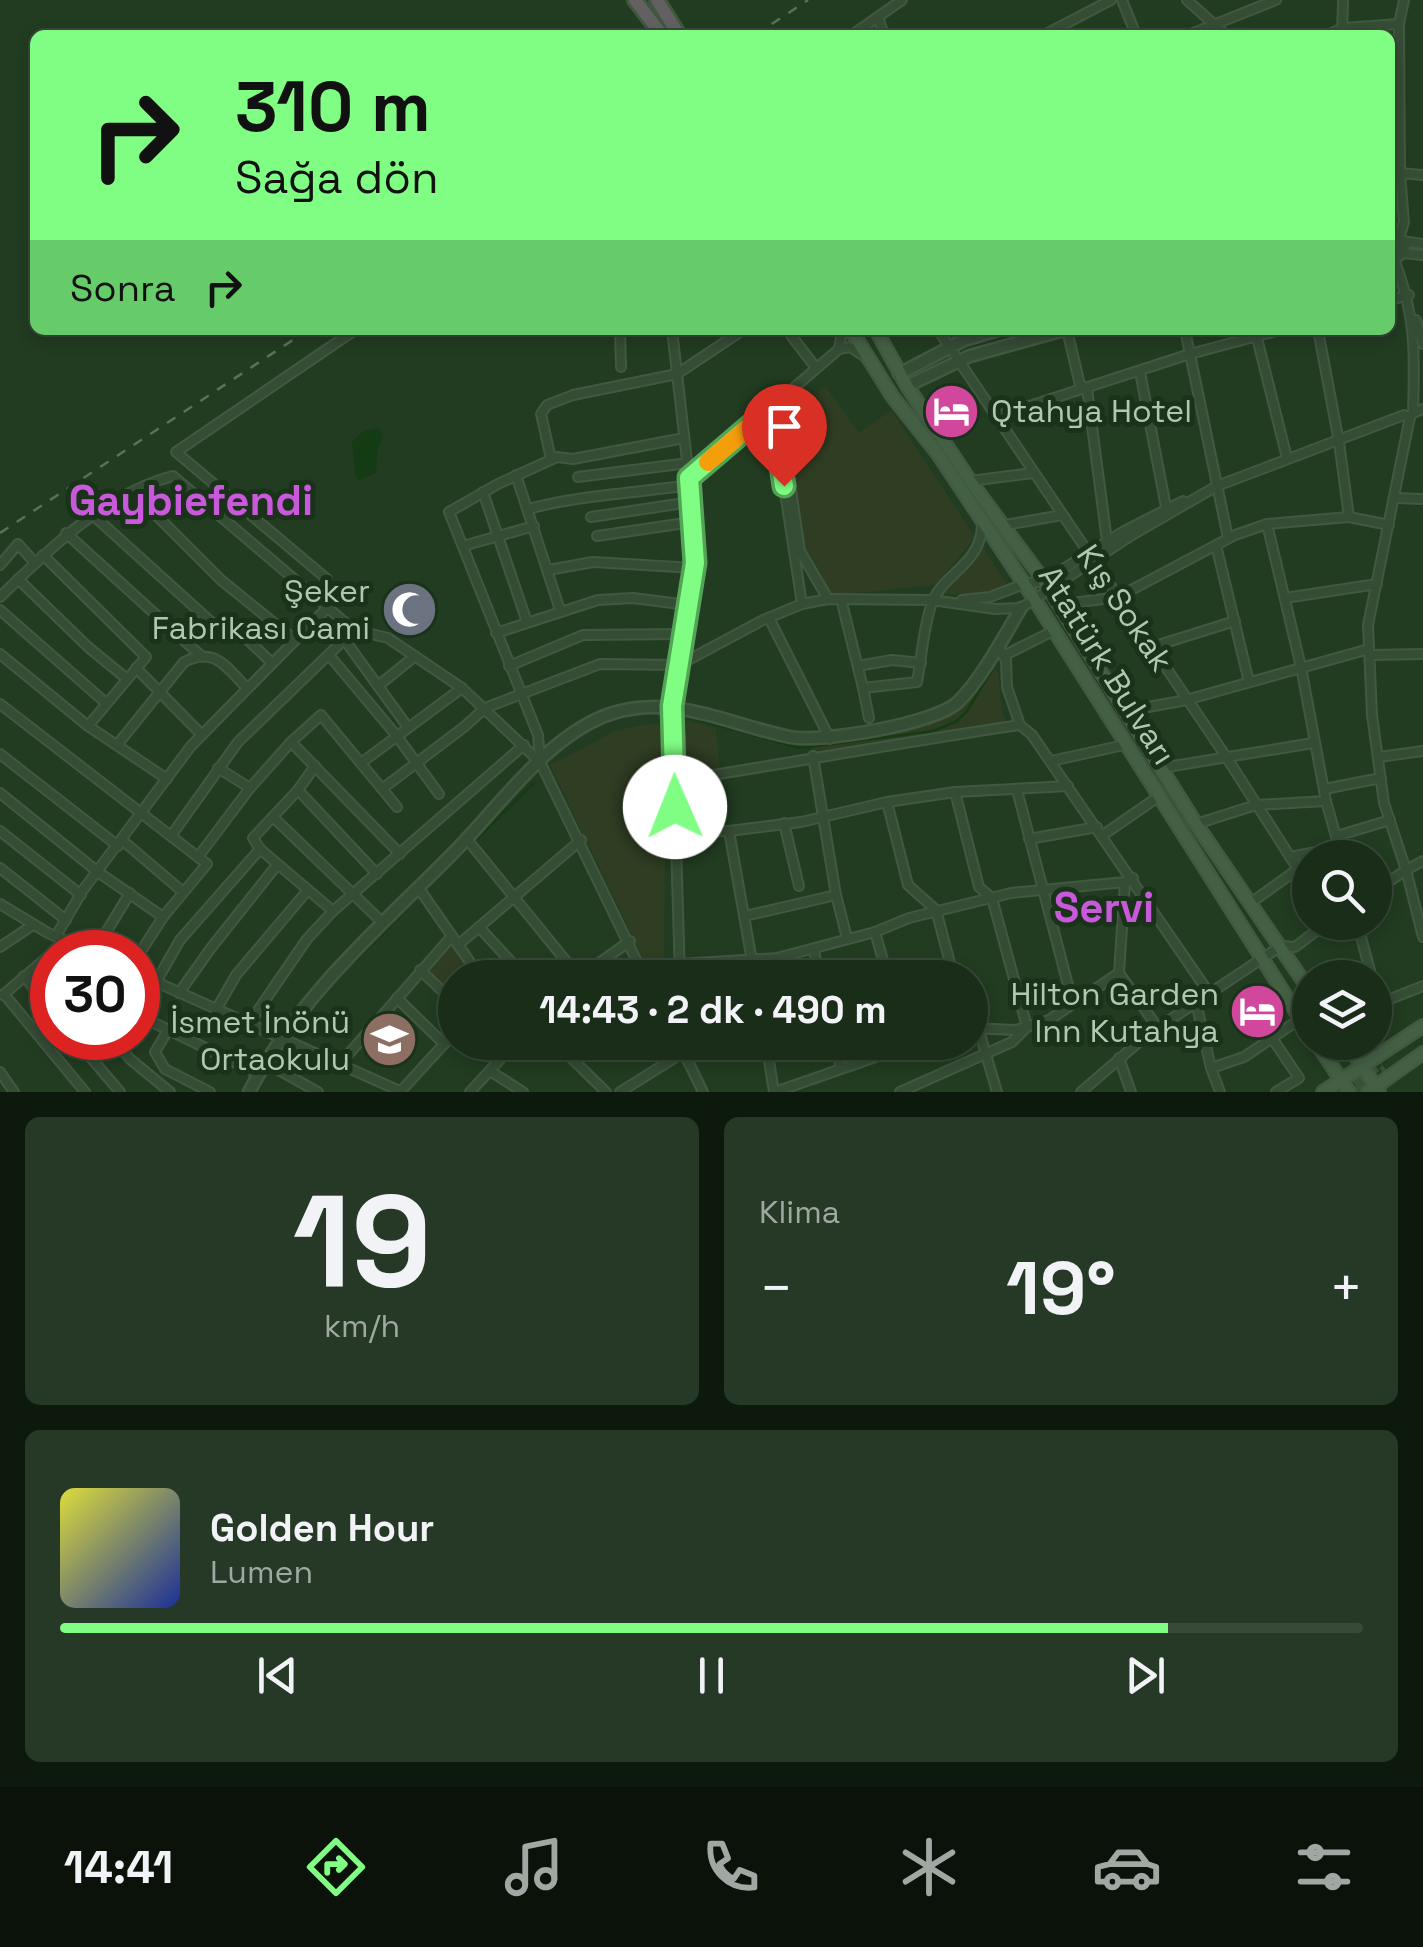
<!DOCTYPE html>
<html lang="tr">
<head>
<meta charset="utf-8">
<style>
  :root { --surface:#192d19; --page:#263926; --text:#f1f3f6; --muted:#9fa8a2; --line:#374938; --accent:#80fe84 }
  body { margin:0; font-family:"Space Grotesk",sans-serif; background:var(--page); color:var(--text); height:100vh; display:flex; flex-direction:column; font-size:38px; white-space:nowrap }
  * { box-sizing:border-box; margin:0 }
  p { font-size:32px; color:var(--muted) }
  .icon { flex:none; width:55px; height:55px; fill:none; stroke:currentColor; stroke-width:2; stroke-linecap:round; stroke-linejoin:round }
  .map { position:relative; height:1092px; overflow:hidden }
  .details { display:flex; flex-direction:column; gap:25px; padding:25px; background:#0e190e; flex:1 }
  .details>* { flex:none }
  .guide { position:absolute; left:30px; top:30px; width:1365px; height:305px; border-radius:15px; box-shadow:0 5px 15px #0003,0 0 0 2px var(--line); background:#80fe84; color:#111; overflow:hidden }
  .fabs { position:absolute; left:1292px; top:840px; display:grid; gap:20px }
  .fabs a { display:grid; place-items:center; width:100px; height:100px; border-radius:50%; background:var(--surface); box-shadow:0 5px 15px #0003,0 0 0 2px var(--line); font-size:50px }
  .speed { position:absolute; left:30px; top:930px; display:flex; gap:20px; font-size:50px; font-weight:700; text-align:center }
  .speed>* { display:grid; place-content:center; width:130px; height:130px; border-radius:50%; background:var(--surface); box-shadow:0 5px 15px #0003,0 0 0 2px var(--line); line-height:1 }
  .speed .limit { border:15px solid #d22; background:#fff; color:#111 }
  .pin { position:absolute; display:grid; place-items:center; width:85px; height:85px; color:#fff; margin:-102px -42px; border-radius:50% 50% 50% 0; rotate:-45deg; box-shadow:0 0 10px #0007 }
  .pin .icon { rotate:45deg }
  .me { position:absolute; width:110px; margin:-55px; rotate:359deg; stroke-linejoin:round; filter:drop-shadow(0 0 8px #0008) }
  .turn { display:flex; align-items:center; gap:35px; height:210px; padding:0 40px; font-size:45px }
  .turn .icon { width:130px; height:130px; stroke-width:2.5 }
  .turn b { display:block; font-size:70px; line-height:85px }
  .then { display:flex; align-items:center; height:95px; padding:0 40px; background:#0003; gap:20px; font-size:38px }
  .big { font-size:75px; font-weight:700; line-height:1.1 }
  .details .widget { flex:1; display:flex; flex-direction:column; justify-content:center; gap:15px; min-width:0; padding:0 35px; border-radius:15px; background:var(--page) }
  .details .dial { align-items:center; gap:0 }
  .dial b { font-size:130px; line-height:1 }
  .song { display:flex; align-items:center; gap:30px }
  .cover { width:120px; height:120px; border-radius:15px; background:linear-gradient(135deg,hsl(60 70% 55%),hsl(230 70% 35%)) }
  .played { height:10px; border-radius:5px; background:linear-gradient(90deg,var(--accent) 85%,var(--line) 85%) }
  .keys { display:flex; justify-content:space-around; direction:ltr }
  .heat { display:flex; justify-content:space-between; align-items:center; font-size:55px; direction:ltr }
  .details .tiles { flex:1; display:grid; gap:25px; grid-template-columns:1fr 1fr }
  .widget:last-child { grid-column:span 2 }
  .trip { position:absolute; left:438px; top:960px; width:550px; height:100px; border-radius:50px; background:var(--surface); box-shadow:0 5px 15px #0003,0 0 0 2px var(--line); font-weight:700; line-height:100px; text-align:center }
  .dock { display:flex; height:160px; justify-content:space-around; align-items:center; background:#0a120a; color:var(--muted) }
  .dock .icon { width:70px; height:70px }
  .dock .current { color:var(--accent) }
  .dock b { font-size:45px; color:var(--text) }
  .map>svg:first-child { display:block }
  .green { fill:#2f3d23 }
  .water { fill:#143b14 }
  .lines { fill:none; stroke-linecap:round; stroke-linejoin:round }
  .stream { stroke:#143b14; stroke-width:2.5 }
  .secondary-tunnel { stroke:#365137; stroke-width:11; stroke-dasharray:11 5.5; stroke-linecap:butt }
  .minor-casing { stroke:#415841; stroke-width:12 }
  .tertiary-casing { stroke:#415841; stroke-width:15 }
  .secondary-casing { stroke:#415841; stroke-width:16 }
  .trunk-casing { stroke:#405740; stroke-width:18 }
  .minor { stroke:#354c35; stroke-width:8 }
  .tertiary { stroke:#354c35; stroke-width:10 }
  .secondary { stroke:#436044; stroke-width:11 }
  .trunk { stroke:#636062; stroke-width:12 }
  .rail { stroke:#577457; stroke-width:2.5; stroke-dasharray:10 10; stroke-linecap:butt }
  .route-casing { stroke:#53a556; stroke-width:25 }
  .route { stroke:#80fe84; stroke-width:18 }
  .slow { stroke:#f59e0b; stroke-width:18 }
  .labels { text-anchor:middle; stroke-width:10; stroke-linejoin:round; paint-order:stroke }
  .poi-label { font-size:32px; fill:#b0c8b1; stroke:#1a311a; text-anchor:end }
  .street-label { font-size:32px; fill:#b0c8b1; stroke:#1a311a }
  .district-label { font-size:42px; font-weight:bold; fill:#c759da; stroke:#1a311a }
</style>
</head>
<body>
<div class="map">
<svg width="1423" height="1092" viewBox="0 0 1423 1092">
  <rect width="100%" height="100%" fill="#213c21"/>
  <!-- green -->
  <g class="green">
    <path d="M825 386 859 433 891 410 975 537 936 585 828 596 800 551 787 450 789 421Z"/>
    <path d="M982 545 1008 587 985 594H944Z"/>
    <path d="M982 662 998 672 1002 713 1010 726 813 756 809 735 935 716 960 695Z"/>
    <path d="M681 719 716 728 720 770 681 774Z"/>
    <path d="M651 723 666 726 664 969 662 974 650 973 550 765 615 731Z"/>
    <path d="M452 936 481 977 455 978V1002L423 970Z"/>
  </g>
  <!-- water -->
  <path class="water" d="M377 428 383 434 377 452 376 473 359 480 355 475 352 442 362 432Z"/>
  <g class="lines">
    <!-- stream -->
    <g class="stream">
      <path d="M681 715 800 748 934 731 957 721 967 711 992 670"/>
      <path d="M475 841 534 783"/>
      <path d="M426 889 467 849"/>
      <path d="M354 962 418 897"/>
    </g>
    <!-- secondary-tunnel -->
    <g class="secondary-tunnel">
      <path d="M1340 1092 1381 1063"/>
      <path d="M1356 1092 1386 1070"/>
    </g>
    <defs>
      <g id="minor">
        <path d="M1122 0 1136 35"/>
        <path d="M1187 0 1226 35"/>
        <path d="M878 17 884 35"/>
        <path d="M852 35 902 0"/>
        <path d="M1044 35 1111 0"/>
        <path d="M1188 35 1276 0"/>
        <path d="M1327 35 1343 28 1399 24"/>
        <path d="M1342 35 1343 0"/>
        <path d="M1390 165 1400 173 1423 175"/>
        <path d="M1399 239 1404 222 1400 173 1399 24 1404 0"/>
        <path d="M1402 241 1423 244"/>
        <path d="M1402 253 1423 255"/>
        <path d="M1393 256C1416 315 1415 351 1413 413"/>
        <path d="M1390 300 1409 295"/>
        <path d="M1416 320 1423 344"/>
        <path d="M620 330 621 367"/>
        <path d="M672 330 689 478 695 563 672 706 680 978"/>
        <path d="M787 330 816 368"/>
        <path d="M938 330 1225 755 1310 888"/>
        <path d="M1067 330 1080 385 1087 388 1107 541"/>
        <path d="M1185 330 1228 538"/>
        <path d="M1255 330 1287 458"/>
        <path d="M1318 330 1339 442 1349 517"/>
        <path d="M839 349 842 330"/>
        <path d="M1140 372 1166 507"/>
        <path d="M778 402 800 551 828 599"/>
        <path d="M772 407 802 604"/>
        <path d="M998 416 1190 354 1280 330"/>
        <path d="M1410 417 1368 625 1372 715 1384 803 1406 870 1423 861"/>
        <path d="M551 459 541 414 547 405 573 395 677 374 743 330"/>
        <path d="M516 475 560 610"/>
        <path d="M578 477 688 463"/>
        <path d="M689 478 839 349 850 347 864 356"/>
        <path d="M970 481 1033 473"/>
        <path d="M483 492 527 622"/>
        <path d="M134 493 221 580 295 640"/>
        <path d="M1395 498 1423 499"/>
        <path d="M528 509C580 495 636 493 690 485"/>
        <path d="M94 516 221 631 228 621 272 663"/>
        <path d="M591 517 691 502"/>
        <path d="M1267 524 1301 667 1326 801 1342 858"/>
        <path d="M1005 525 1062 515"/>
        <path d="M66 533 199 654"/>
        <path d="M597 536 692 522"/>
        <path d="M1216 545 1249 682"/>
        <path d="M463 546 534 526"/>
        <path d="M43 555 146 657 88 726"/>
        <path d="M0 565 18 544 35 563"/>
        <path d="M548 570 593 562 694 568"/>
        <path d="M18 579 88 647 127 679"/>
        <path d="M327 579 176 452 355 330"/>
        <path d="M0 597C48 550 106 493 173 476L354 630 388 638 462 688 540 762 645 978"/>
        <path d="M1285 598 1377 584"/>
        <path d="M841 599 863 688 917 682C922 657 923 627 932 603 942 574 981 565 982 525"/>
        <path d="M962 600 990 597 1024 584 1044 581 1124 531 1183 501"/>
        <path d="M1058 605 1118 597 1235 535 1267 524 1349 517 1389 525"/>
        <path d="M0 610 106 703"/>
        <path d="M769 618 830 739"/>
        <path d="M496 633 598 600 633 598 688 605"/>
        <path d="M344 639 407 726"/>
        <path d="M998 646 1006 660 1007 687 1020 725"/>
        <path d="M1152 647 1235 621"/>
        <path d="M0 654 88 726 167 779"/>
        <path d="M329 655 396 735 439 794"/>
        <path d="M1370 655 1423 654"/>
        <path d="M1003 656 1053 631"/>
        <path d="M509 666 583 635 684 634"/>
        <path d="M858 666 892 660 921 663"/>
        <path d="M136 668 201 734"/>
        <path d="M378 686 415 656"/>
        <path d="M863 688 869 718"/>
        <path d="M0 704 207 864 163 917 138 956"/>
        <path d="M1127 711 1186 700 1369 649"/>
        <path d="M291 742 321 715 397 807"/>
        <path d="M117 745 184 662C215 646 226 667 247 688"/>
        <path d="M0 754 118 846"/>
        <path d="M813 756 836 895 847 938"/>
        <path d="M1379 757 1423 751"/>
        <path d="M540 759 538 735 449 512 498 484 557 457 573 459 684 438"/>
        <path d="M1051 761 1124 745"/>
        <path d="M361 763 462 688"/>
        <path d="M315 766 298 790 253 838 260 849 333 911"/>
        <path d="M218 768 250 788 291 742 400 854"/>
        <path d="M1161 768 1313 743"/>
        <path d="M675 781C790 763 905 742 1020 725L1032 735 1209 993"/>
        <path d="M382 789 464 727 485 708 600 664 679 665 763 620 802 604 828 599 932 600 995 609 1021 608 1132 535 1217 486 1404 415 1410 417 1413 413 1423 409"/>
        <path d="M1324 789 1381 778"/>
        <path d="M298 790 377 874"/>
        <path d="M1017 790 1073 1004"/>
        <path d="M0 793 98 872 163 917"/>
        <path d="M887 802 908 885 936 910 954 978"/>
        <path d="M273 817 383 923"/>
        <path d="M784 823 799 886"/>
        <path d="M1196 824 1256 805 1326 801"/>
        <path d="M0 831 81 895"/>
        <path d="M729 831 755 978"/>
        <path d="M675 833 729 831 801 822 887 802 955 792 1068 786"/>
        <path d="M1103 835 1158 797"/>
        <path d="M171 836 238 742 354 630"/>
        <path d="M466 838 579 977"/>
        <path d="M1029 839 1097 827"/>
        <path d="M122 840 183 892"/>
        <path d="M198 857 250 788"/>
        <path d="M1290 857 1337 848 1340 835 1390 820"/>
        <path d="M0 868 66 920"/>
        <path d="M1125 882 1119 973 1158 1028"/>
        <path d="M418 887 481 978"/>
        <path d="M1375 891 1406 870 1423 937"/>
        <path d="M1252 902 1298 869"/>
        <path d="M0 904 48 933 91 952"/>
        <path d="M745 916 836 895"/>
        <path d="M1357 922 1372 978"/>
        <path d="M479 927 526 978"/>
        <path d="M875 932 888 978"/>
        <path d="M56 936 83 890 191 746 328 607"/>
        <path d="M458 945 581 840"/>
        <path d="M0 947 33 925"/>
        <path d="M814 951 820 978"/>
        <path d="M94 952 130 893"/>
        <path d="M420 970 455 1003"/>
        <path d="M138 974 402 1092"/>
        <path d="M24 976 52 1011"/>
        <path d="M578 978 630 941"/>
        <path d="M667 978 679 964 777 958 875 932 909 918 1011 893 1125 882 1133 878"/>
        <path d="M156 982 180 940 260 849"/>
        <path d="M1375 987 1386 1010"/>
        <path d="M179 993 211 948 277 865"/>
        <path d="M4 994 85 1092"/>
        <path d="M3 995 52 953"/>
        <path d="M397 998 444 1044"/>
        <path d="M1196 1002 1211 1068 1220 1092"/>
        <path d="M1380 1003 1423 986"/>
        <path d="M216 1010 236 975 307 891"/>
        <path d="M138 1015 259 1074"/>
        <path d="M248 1025 307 939 333 911 524 745"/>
        <path d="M978 1027 997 1092"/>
        <path d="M970 1028 1016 1030 1049 1020 1119 973"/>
        <path d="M168 1030 155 1052 165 1069 210 1092"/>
        <path d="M74 1038 120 1092"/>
        <path d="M113 1038 130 1059 170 1092"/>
        <path d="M1272 1038 1299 1078 1276 1092"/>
        <path d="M555 1042 606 1092"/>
        <path d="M766 1042 774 1092"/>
        <path d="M835 1042 841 1069"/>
        <path d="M683 1051 703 1092"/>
        <path d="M570 1055 583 1042"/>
        <path d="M1119 1058 1131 1092"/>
        <path d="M266 1063 318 1092"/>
        <path d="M339 1065 452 936"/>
        <path d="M1211 1068 1244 1057 1300 1019"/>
        <path d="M490 1071 523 1092"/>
        <path d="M0 1072 14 1092"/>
        <path d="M401 1091 455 1032"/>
        <path d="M470 1092 516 1042"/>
        <path d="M620 1092 684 1052 683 1042"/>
        <path d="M775 1092 919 1042"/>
        <path d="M900 1092 1012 1042 1027 1027 992 898 979 887 955 792"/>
        <path d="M1081 1092 1147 1035 1281 946 1295 947 1328 922"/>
      </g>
      <g id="tertiary">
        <path d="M1390 238 1399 239 1404 247 1399 255 1390 256"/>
        <path d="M899 374 964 340 998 330"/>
        <path d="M907 386 970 356 1064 330"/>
        <path d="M249 1092C302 991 382 926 460 846 503 801 552 732 613 713 676 694 730 725 790 737 821 743 935 724 958 702 980 681 1005 635 1021 608"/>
      </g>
      <g id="secondary">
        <path d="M851 330 892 396 938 454 1033 597 1310 1034"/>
        <path d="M876 330 907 386 970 481 1044 581 1196 824 1310 991"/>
        <path d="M1316 1042 1349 1092"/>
        <path d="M1346 1042 1379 1092"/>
        <path d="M1323 1092 1423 1026"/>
        <path d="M1368 1092 1423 1053"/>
      </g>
      <g id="trunk">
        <path d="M635 0 662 35"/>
        <path d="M657 0 679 35"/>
      </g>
    </defs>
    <!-- minor casing -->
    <use href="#minor" class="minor-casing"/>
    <!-- tertiary casing -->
    <use href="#tertiary" class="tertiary-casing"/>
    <!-- secondary casing -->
    <use href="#secondary" class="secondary-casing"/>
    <!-- trunk casing -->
    <use href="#trunk" class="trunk-casing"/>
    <!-- minor -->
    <use href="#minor" class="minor"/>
    <!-- tertiary -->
    <use href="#tertiary" class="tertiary"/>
    <!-- secondary -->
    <use href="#secondary" class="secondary"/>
    <!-- trunk -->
    <use href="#trunk" class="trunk"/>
    <!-- rail -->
    <g class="rail">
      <path d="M755 35 808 0"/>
      <path d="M0 533 308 330"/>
    </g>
  </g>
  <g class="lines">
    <defs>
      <path id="route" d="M675 807 672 706 695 563 689 478 772 407 784 486"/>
    </defs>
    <!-- route casing -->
    <use href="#route" class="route-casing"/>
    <!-- route -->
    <use href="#route" class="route"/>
    <!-- slow -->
    <path class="slow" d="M708 462 772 407 775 426"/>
  </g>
  <!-- icons -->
  <defs>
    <symbol id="hotel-disc" viewBox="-11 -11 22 22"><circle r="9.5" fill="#d1479c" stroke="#1a311a"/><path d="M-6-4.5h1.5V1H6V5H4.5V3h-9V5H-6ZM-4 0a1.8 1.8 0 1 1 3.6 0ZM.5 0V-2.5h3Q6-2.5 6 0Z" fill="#fff"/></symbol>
    <symbol id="mosque-disc" viewBox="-11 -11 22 22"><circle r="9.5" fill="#6b7280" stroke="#1a311a"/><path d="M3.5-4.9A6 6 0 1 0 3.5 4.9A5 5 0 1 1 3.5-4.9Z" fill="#fff"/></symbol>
    <symbol id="school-disc" viewBox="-11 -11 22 22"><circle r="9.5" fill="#8d6e63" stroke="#1a311a"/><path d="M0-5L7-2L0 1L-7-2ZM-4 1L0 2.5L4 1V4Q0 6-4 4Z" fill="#fff"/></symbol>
  </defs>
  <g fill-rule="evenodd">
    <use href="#hotel-disc" x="920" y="380" width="63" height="63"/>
    <use href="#mosque-disc" x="378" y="578" width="63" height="63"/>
    <use href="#hotel-disc" x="1226" y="980" width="63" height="63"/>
    <use href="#school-disc" x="358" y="1008" width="63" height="63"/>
  </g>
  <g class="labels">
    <!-- poi labels -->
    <g class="poi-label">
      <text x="991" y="422" text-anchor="start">Qtahya Hotel</text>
      <text x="370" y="602">Şeker<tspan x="370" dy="37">Fabrikası Cami</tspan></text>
      <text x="1219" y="1005">Hilton Garden<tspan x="1219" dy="37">Inn Kutahya</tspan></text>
      <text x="350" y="1033">İsmet İnönü<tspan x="350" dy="37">Ortaokulu</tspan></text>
    </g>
    <!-- street labels -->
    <g class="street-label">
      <text transform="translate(1125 608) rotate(56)" y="11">Kış Sokak</text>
      <text transform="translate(1107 665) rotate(58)" y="11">Atatürk Bulvarı</text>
    </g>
    <!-- district labels -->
    <g class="district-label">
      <text x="191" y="515">Gaybiefendi</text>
      <text x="1104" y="922">Servi</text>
    </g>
  </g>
</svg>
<div class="fabs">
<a><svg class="icon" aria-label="search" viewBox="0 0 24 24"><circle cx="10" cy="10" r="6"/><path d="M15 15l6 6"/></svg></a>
<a><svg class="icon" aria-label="layers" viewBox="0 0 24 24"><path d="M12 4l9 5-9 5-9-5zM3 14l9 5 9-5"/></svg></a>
</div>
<div class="speed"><div class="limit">30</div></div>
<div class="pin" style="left:784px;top:486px;background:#d93025"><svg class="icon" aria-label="arrive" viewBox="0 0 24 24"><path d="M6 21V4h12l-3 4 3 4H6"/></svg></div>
<svg class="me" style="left:675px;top:807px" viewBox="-20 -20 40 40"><circle r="19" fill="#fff"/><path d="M0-13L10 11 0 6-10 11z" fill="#80fe84"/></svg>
<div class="trip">14:43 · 2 dk · 490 m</div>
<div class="guide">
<div class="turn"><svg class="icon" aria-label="right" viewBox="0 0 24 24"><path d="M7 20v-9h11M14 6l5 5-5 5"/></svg><div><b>310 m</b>Sağa dön</div></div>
<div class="then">Sonra<svg class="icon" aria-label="right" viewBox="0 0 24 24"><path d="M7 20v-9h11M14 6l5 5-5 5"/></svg></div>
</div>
</div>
<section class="details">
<div class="tiles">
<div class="widget dial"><b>19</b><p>km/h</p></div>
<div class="widget"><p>Klima</p>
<div class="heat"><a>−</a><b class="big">19°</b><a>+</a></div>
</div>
<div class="widget">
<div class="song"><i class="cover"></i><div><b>Golden Hour</b><p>Lumen</p></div></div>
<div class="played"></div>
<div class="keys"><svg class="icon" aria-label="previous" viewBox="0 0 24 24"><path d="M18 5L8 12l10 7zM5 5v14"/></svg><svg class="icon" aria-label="pause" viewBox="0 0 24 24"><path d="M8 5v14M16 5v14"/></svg><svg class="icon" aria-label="next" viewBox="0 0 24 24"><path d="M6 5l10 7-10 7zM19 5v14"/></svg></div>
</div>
</div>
</section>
<nav class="dock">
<b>14:41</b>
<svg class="icon current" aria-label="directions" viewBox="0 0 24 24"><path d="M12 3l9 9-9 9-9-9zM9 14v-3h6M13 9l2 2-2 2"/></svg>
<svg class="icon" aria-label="music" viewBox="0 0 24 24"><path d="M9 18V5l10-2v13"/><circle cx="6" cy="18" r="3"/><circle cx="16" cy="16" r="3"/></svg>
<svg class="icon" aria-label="phone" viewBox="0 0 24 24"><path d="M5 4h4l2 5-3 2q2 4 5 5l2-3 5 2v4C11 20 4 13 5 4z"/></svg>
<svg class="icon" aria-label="climate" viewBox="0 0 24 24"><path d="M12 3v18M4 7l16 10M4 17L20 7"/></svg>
<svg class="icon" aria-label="car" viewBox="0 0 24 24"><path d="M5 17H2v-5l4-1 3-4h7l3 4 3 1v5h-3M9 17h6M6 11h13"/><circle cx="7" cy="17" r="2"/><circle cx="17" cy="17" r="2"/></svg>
<svg class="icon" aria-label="filters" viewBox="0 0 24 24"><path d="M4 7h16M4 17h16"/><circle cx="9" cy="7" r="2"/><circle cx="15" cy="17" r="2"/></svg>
</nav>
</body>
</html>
